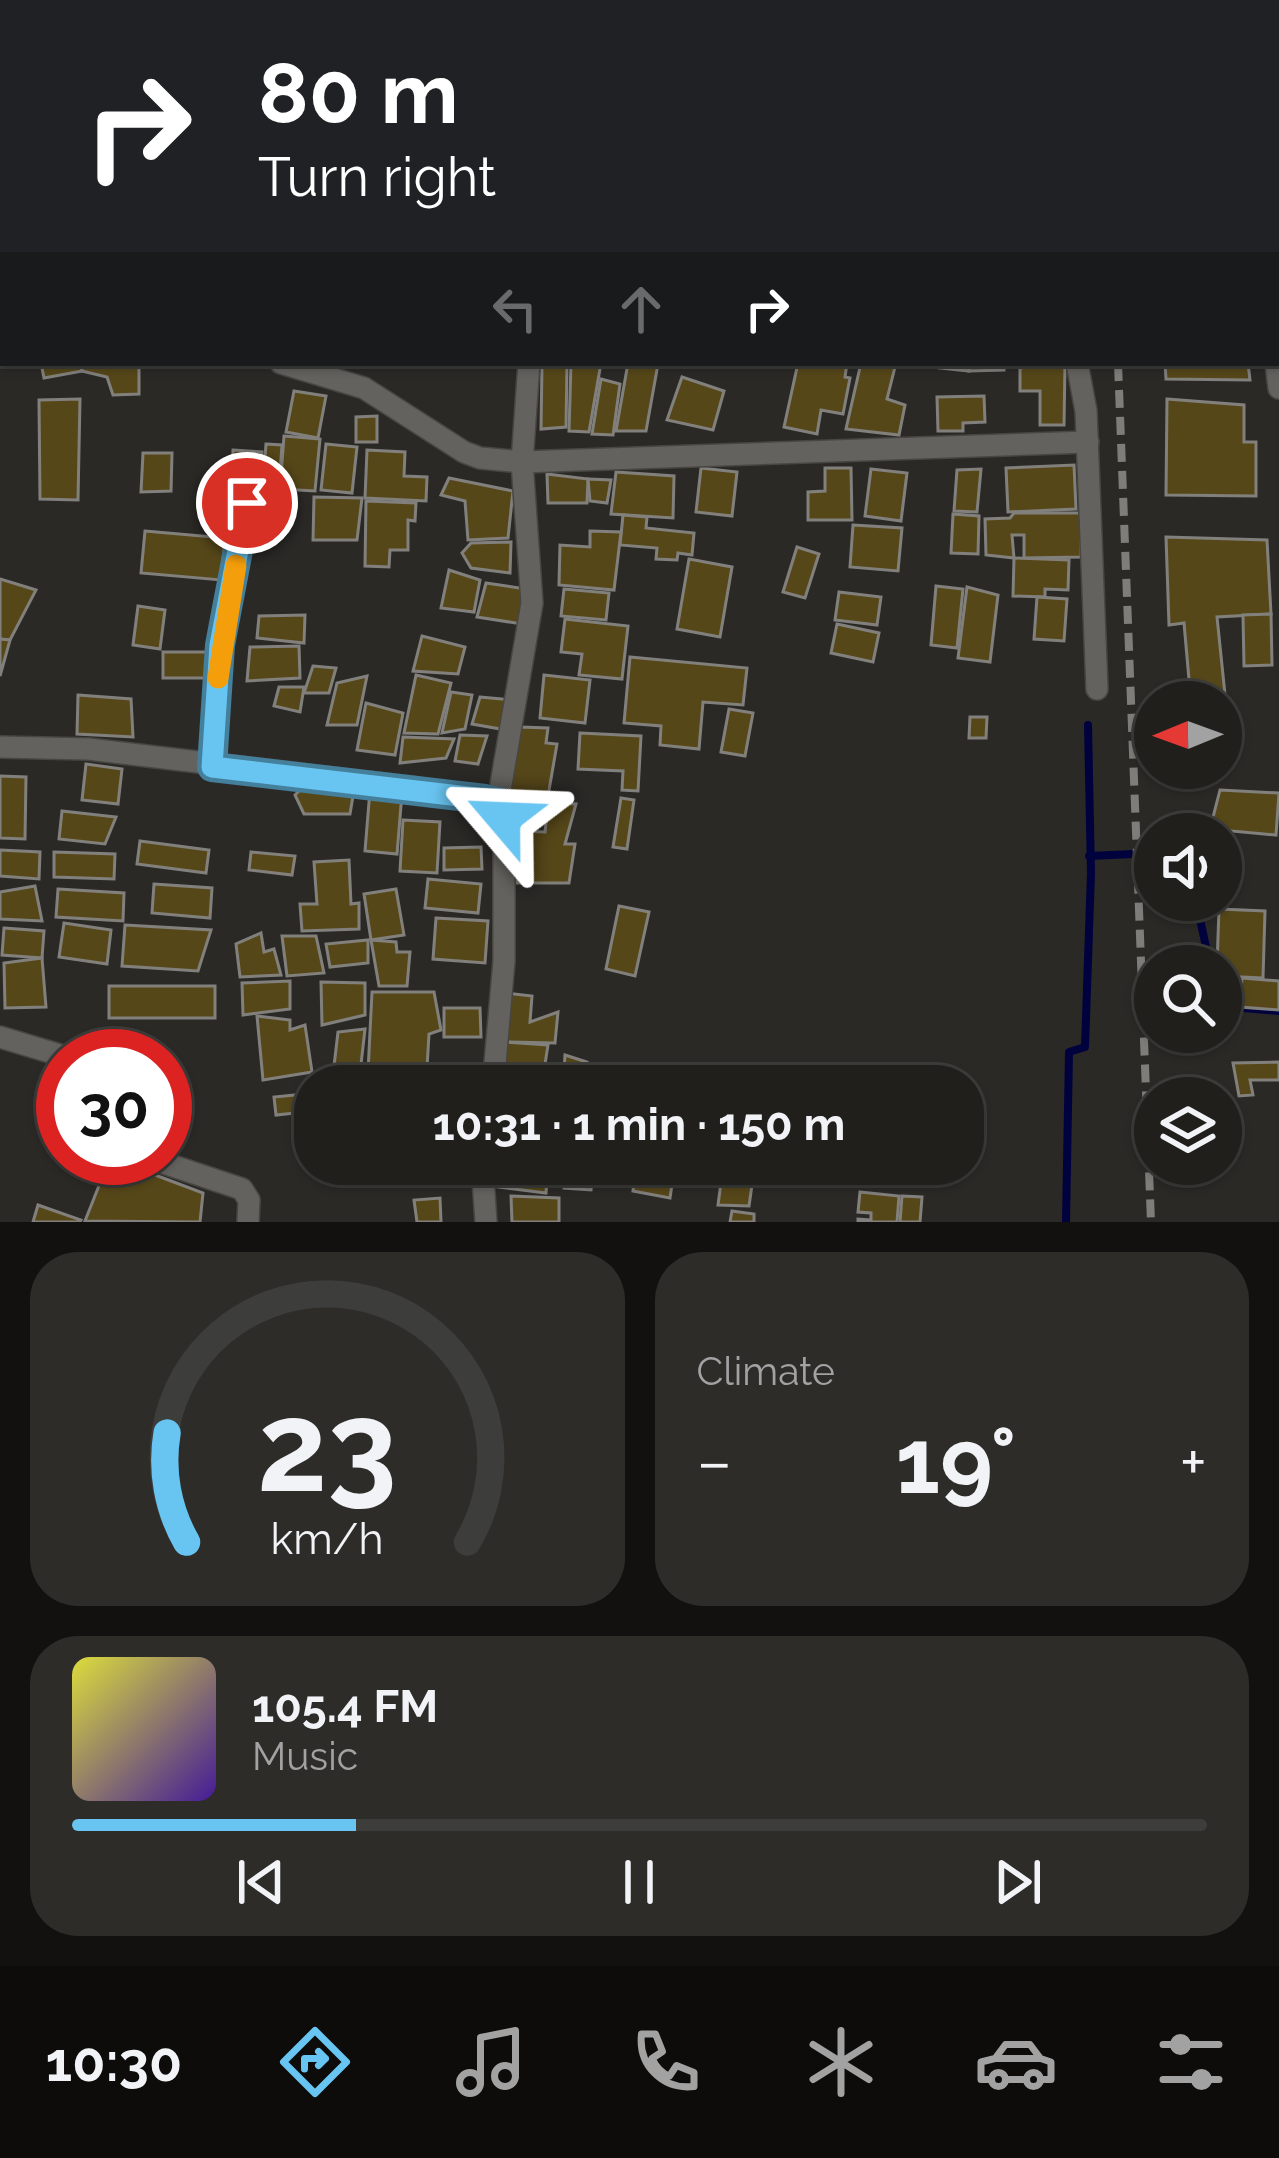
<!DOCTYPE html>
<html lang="en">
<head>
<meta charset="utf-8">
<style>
  :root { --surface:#201f1c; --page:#2d2c29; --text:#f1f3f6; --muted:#a2a2a3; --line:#3d3d3b; --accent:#68c4f0 }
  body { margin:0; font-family:Raleway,sans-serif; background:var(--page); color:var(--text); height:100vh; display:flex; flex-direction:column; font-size:45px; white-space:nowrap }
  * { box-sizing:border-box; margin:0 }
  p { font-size:39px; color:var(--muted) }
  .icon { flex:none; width:66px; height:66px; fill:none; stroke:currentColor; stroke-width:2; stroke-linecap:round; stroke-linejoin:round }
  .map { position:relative; height:1222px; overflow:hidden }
  .details { display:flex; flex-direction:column; gap:30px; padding:30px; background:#12110f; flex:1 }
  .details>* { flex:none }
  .guide { position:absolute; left:0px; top:0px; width:1281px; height:366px; box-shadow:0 3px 9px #0004,0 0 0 3px var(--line); background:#202124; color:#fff; overflow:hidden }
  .needle { width:78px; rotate:269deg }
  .fabs { position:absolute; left:1134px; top:681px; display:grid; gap:24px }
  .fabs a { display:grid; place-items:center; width:108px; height:108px; border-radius:50%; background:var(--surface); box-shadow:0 3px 9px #0004,0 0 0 3px var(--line); font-size:60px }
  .speed { position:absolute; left:36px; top:1029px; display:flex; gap:24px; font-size:60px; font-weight:700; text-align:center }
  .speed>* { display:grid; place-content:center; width:156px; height:156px; border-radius:50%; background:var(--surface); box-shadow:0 3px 9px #0004,0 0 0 3px var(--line); line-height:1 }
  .speed .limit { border:18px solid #d22; background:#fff; color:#111 }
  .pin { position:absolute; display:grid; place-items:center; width:102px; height:102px; color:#fff; margin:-51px; border:6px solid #fff; border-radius:50%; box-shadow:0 3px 12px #0007 }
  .me { position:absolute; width:132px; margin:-66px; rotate:296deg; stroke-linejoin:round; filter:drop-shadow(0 0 9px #0008) }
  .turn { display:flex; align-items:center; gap:42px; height:252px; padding:0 60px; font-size:54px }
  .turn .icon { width:156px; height:156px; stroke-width:2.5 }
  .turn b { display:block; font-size:84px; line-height:102px }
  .lanes { display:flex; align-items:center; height:114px; padding:0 60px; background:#0003; justify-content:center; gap:60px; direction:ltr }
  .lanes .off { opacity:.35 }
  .big { font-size:90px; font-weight:700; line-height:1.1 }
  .details .widget { flex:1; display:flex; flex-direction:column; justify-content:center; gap:18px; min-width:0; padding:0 42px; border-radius:48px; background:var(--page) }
  .details .dial { align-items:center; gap:0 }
  .dial svg { height:312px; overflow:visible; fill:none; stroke:var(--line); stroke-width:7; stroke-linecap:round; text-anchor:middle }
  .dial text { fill:var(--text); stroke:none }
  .song { display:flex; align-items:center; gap:36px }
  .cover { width:144px; height:144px; border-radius:18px; background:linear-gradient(135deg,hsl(60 70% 55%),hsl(260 70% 35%)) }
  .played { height:12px; border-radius:6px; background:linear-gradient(90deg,var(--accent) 25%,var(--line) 25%) }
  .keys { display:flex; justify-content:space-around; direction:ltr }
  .heat { display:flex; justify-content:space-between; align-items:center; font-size:66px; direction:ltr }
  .details .tiles { flex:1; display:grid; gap:30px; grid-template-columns:1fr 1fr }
  .widget:last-child { grid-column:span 2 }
  .trip { position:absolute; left:294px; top:1065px; width:690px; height:120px; border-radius:48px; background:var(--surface); box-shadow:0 3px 9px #0004,0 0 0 3px var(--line); font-weight:700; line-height:120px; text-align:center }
  .tab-bar { display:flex; height:192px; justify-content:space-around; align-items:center; background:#0d0c0b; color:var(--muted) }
  .tab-bar .icon { width:84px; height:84px }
  .tab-bar .active { color:var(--accent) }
  .tab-bar b { font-size:54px; color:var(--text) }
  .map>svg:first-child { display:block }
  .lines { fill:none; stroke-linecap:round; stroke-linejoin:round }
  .stream { stroke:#00023e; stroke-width:8 }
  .building { fill:#564719; stroke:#82807c; stroke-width:3 }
  .service-casing { stroke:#474643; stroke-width:14 }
  .minor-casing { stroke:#474643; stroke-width:24 }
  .service { stroke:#64625e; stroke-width:10 }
  .minor { stroke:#64625e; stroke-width:21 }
  .rail { stroke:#7f7d7a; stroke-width:8; stroke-dasharray:18 9; stroke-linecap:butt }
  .route-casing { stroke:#447f9c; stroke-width:30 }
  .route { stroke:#68c4f0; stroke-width:21 }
  .slow { stroke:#f59e0b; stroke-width:21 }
</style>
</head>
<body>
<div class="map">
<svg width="1279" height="1222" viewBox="0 0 1279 1222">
  <rect width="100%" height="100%" fill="#2b2926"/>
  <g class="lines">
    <!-- stream -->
    <g class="stream">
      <path d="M1089 856 1155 853"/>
      <path d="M1196 900 1210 966"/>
      <path d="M1221 1006 1279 1011"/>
      <path d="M1066 1222 1069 1052 1085 1047 1091 873 1088 725"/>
    </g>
  </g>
  <!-- building -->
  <g class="building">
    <path d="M0 0H59L3 3V22Z"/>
    <path d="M536 0H582L534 3Z"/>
    <path d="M704 0H791L702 3Z"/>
    <rect x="0" y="30" width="3" height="63"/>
    <path d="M41 363H80L82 371 44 378Z"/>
    <path d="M82 363H139V394L113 395 107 377 82 371Z"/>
    <path d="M571 363H601L589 432 569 431Z"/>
    <path d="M628 363 658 364 646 431H616Z"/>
    <path d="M798 363H847L845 377 850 378 843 414 821 410 817 434 784 427Z"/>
    <path d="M861 363H896L887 399 905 405 899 435 846 429Z"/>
    <path d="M939 363H970L969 371 939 368Z"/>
    <path d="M970 363H1005L1004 370 969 371Z"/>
    <path d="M1065 363 1064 425H1040V391H1020V368Z"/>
    <path d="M1165 363H1248L1250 380 1166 379Z"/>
    <path d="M542 364 567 365 566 427 541 429Z"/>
    <path d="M682 377 724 391 713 430 667 420Z"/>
    <path d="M601 379 620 384 613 435 592 434Z"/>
    <path d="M294 391 326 396 318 438 286 432Z"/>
    <path d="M984 396 985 422 963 423V431H938L937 397Z"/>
    <path d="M80 399 78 500 40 499 39 400Z"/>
    <path d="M1167 399 1244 405V442H1256V496L1166 495Z"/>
    <path d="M377 416V442H356V417Z"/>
    <path d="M284 436 320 439 315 491 280 489Z"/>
    <path d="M266 444 282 445 279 486 263 484Z"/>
    <path d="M326 444 357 447 352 493 321 490Z"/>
    <path d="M233 450 262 452 260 481 232 480Z"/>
    <path d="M367 450 405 452 404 476 427 477 426 501 365 498Z"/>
    <path d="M143 453H172L171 491 141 492Z"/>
    <path d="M1074 465 1076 509 1008 512 1006 468Z"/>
    <path d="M701 468 737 472 732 516 696 512Z"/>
    <path d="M825 468H851L852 520H808V492L825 491Z"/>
    <path d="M871 469 907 473 901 521 865 516Z"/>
    <path d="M981 469 977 512 954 511 957 470Z"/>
    <path d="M616 472 674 476 673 518 611 514Z"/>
    <path d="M547 474 588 479 587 503H548Z"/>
    <path d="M449 478 513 491 508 538 468 540 465 501 441 495Z"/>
    <path d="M588 479 611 480 607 503 590 501Z"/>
    <path d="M314 497 362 498 357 540H313Z"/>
    <path d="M366 501 416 503 415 521 408 520V550H390L389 567 365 566Z"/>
    <path d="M1014 513H1081V557L1024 558V535H1012L1014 558 986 555 985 519 1010 518Z"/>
    <path d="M953 514 979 516 978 554 951 553Z"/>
    <path d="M623 515 647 517 646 528 694 533 692 555 678 553 677 560 656 559 657 548 620 545Z"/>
    <path d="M853 525 902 528 898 571 850 567Z"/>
    <path d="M145 531 225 538 221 580 141 573Z"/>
    <path d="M590 531 621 532 614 590 559 585 560 545 590 547Z"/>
    <path d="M1166 537 1267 540 1271 614 1217 617 1227 714H1221V702H1191L1184 623 1169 625Z"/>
    <path d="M511 542 510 573 471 568 462 553 471 543Z"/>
    <path d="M797 547 819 554 805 598 783 592Z"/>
    <path d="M1014 558 1069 560 1068 590 1045 589V597L1013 596Z"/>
    <path d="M689 559 732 567 720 637 677 629Z"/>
    <path d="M449 570 480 580 474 612 441 608Z"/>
    <path d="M0 579 36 590 10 640 0 639Z"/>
    <path d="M486 583 526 589 522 624 477 617Z"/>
    <path d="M936 586 963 589 957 648 931 645Z"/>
    <path d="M967 587 998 595 990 662 958 658Z"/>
    <path d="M564 589 609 593 606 620 561 616Z"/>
    <path d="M839 592 881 597 877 625 835 620Z"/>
    <path d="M1037 597 1067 599 1064 641 1034 639Z"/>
    <path d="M138 606 165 610 160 649 133 645Z"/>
    <path d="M1271 614 1272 665 1244 666 1243 615Z"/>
    <path d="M305 615 304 643 257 638 259 616Z"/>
    <path d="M565 619 628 626 622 679 579 675 582 654 561 652Z"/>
    <path d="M837 624 879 633 873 662 831 653Z"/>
    <path d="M422 636 465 647 458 674 413 671Z"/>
    <path d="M0 639 10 640 0 676Z"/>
    <path d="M299 646 300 678 247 681 250 647Z"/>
    <rect x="163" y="652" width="46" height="26"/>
    <path d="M630 657 747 668 743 705 703 702 699 749 660 745 661 726 624 723Z"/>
    <path d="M313 666 336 668 329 693H304Z"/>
    <path d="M416 675 451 683 438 734 404 733Z"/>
    <path d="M544 675 590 680 585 723 540 718Z"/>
    <path d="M367 676 357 725H327L337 683Z"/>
    <path d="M279 687H304L300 712 274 706Z"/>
    <path d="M451 692 472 695 465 729 442 733Z"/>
    <path d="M78 695 131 699 133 737 77 734Z"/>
    <path d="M480 697 513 700 506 730 472 724Z"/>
    <path d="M366 703 403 713 395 755 357 750Z"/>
    <path d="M729 709 753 713 745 756 721 752Z"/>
    <path d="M970 717H987L986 738H969Z"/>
    <path d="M520 727 548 728 546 743 557 744 548 796 504 798Z"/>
    <path d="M580 733 641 736 638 791 622 790 623 771 578 769Z"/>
    <path d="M460 735 487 736 478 764 455 761Z"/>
    <path d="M403 737 454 739 446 758 400 763Z"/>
    <path d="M86 764 122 769 118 804 82 800Z"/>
    <path d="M0 776 26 777 25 839 0 838Z"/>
    <path d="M308 782 354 790 350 814H304L295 795Z"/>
    <path d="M370 790 402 793 397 854 365 851Z"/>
    <path d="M1220 790 1279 793 1276 835 1210 829Z"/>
    <path d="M621 798 634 800 627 849 613 847Z"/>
    <path d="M548 803 576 804 565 844H575L569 883H517L514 831 545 832Z"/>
    <path d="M62 811 116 817 105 844 59 839Z"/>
    <path d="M403 820 440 822 437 873 400 871Z"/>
    <path d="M140 841 209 850 206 873 137 864Z"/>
    <path d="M481 847 482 869 444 870V848Z"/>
    <path d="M0 850 40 852 39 879 0 876Z"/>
    <path d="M54 852 115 854 114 879 54 877Z"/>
    <path d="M251 852 295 856 292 875 249 870Z"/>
    <path d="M349 860 351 904 359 903V929L302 931 300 904H317L314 862Z"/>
    <path d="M428 879 481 884 478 913 425 908Z"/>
    <path d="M154 884 212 888 210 918 152 913Z"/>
    <path d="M35 886 42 921 0 919V892Z"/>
    <path d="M58 889 124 893 123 921 56 917Z"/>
    <path d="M396 889 404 935 371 940 364 894Z"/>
    <path d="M619 906 649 912 635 976 606 969Z"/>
    <path d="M1219 909 1265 911 1263 978 1221 976V966H1217Z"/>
    <path d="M436 918 488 921 485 963 433 959Z"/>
    <path d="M64 923 111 930 107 964 59 957Z"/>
    <path d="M125 925 211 930 198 971 122 966Z"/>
    <path d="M4 928 44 931 42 958 2 955Z"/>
    <path d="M261 933 264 952 274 949 281 975 240 977 236 944Z"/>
    <path d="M282 936H316L324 973 287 976Z"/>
    <path d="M368 940V963L330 967 326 944Z"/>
    <path d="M371 940 396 942 397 952H410L407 986H379Z"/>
    <path d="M42 958 46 1007 5 1008 4 963Z"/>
    <path d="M1242 978 1279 981V1010L1240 1007Z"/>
    <path d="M290 981V1009L243 1015 242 983Z"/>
    <path d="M321 982 365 983V1015L322 1025Z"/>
    <rect x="109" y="986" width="106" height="32"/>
    <path d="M372 992H434L441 1030 429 1034 427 1068 368 1072Z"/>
    <path d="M506 993 532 996 530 1022 558 1012 555 1043 506 1042Z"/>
    <path d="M444 1008H480L481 1037H444Z"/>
    <path d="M257 1016 290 1020V1030L305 1025 312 1072 263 1080Z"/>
    <path d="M365 1029 359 1082 332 1083 338 1032Z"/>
    <path d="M503 1042 548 1045 543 1077 501 1072Z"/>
    <path d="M565 1055 587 1062 585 1086H563Z"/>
    <path d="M1279 1062V1080H1250L1253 1095 1239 1096 1233 1063Z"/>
    <path d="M593 1066 662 1078 660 1086H592Z"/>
    <path d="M452 1070 486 1071 485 1086H450Z"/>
    <path d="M315 1093V1111L276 1115 274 1097Z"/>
    <path d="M110 1158 203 1193 200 1222 85 1221Z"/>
    <path d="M499 1164H548L546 1193 498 1187Z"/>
    <path d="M570 1164H594L591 1190 564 1188 563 1168Z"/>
    <path d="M636 1164H675L670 1198 633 1191Z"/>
    <path d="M683 1164H718L714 1180 684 1174Z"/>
    <path d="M723 1167 754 1171 749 1206 718 1205Z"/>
    <path d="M860 1192 899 1196 897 1222H858V1219L871 1220V1213L858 1212Z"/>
    <path d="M511 1196 559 1198V1222H512Z"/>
    <path d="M902 1196 922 1197 920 1222H900Z"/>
    <path d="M440 1198 441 1222H417L414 1200Z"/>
    <path d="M38 1205 81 1220 80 1222H33Z"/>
    <path d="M732 1211 754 1214V1222H730Z"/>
  </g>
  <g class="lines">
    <defs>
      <path id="service" d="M657 3 659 0"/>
      <g id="minor">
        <path d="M829 0 834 3"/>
        <path d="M1230 0V3"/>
        <path d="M512 3V0"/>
        <path d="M0 312H3"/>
        <path d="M281 363 364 388 464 452 480 458 522 462 1088 442"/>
        <path d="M1077 363 1086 411 1097 689"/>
        <path d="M1276 363 1279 388"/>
        <path d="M0 747 88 749 418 788 498 802 504 832V961L493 1086"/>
        <path d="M212 767 220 645 247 503"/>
        <path d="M498 802 532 603 522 462 529 363"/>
        <path d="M0 1037 63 1056"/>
        <path d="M149 1158 242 1189 249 1200 248 1222"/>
        <path d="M482 1164 486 1222"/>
      </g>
    </defs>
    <!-- service casing -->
    <use href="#service" class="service-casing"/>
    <!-- minor casing -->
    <use href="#minor" class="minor-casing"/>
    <!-- service -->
    <use href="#service" class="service"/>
    <!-- minor -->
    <use href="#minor" class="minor"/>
    <!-- rail -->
    <g class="rail">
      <path d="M1104 0V3"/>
      <path d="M1118 363 1151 1222"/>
    </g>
  </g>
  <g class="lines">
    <defs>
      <path id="route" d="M247 503 220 645 212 767 485 799 498 802 503 818"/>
    </defs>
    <!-- route casing -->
    <use href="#route" class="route-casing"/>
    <!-- route -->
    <use href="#route" class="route"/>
    <!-- slow -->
    <path class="slow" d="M218 678 236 565"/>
  </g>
</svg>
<div class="fabs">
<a><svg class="needle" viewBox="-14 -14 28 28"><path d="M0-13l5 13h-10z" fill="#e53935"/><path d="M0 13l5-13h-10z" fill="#a2a2a3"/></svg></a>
<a><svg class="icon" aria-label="sound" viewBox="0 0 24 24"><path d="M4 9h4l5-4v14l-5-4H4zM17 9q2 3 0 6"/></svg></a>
<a><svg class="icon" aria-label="search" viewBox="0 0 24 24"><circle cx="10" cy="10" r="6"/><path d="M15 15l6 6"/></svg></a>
<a><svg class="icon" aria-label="layers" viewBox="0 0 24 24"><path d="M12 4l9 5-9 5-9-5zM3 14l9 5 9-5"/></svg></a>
</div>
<div class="speed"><div class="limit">30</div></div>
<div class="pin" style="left:247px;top:503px;background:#d93025"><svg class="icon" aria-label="arrive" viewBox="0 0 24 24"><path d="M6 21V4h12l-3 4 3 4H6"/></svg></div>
<svg class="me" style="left:503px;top:818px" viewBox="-20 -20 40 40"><path d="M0-17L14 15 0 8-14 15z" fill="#68c4f0" stroke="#fff" stroke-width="4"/></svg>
<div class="trip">10:31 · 1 min · 150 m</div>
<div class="guide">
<div class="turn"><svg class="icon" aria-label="right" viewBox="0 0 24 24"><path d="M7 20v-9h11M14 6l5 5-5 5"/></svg><div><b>80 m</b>Turn right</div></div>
<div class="lanes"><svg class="icon off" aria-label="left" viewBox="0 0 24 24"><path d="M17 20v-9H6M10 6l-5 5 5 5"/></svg><svg class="icon off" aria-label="ahead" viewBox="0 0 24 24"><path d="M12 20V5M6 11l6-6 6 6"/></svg><svg class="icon" aria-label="right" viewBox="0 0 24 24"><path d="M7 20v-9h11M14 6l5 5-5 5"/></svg></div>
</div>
</div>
<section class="details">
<div class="tiles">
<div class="widget dial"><svg viewBox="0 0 100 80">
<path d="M14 69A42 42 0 1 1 86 69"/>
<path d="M14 69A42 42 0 0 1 9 41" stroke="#68c4f0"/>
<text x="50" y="56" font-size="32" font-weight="700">23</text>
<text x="50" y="72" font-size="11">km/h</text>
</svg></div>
<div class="widget"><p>Climate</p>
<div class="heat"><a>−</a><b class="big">19°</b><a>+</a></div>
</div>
<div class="widget">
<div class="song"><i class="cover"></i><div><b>105.4 FM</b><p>Music</p></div></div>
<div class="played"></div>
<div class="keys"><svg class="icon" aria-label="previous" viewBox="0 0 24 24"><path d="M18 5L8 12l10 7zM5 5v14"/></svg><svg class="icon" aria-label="pause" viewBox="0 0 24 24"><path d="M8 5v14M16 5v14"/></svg><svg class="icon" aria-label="next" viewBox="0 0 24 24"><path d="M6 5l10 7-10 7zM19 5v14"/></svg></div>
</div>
</div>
</section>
<nav class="tab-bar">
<b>10:30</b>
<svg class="icon active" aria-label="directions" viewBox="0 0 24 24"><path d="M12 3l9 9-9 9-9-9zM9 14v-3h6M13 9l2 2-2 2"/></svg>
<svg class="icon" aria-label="music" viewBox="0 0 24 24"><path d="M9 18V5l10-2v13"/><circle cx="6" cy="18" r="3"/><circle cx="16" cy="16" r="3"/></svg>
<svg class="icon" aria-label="phone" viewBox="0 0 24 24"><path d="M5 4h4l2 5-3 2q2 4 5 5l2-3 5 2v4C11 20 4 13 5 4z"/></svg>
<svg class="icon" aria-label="climate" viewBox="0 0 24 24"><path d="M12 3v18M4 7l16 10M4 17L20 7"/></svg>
<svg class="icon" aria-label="car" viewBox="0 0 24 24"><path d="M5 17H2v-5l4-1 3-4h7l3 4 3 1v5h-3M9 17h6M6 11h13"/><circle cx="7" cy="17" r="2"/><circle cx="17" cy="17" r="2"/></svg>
<svg class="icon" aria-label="filters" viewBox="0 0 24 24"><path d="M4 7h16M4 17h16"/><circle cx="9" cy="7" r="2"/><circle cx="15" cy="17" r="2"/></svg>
</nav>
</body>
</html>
